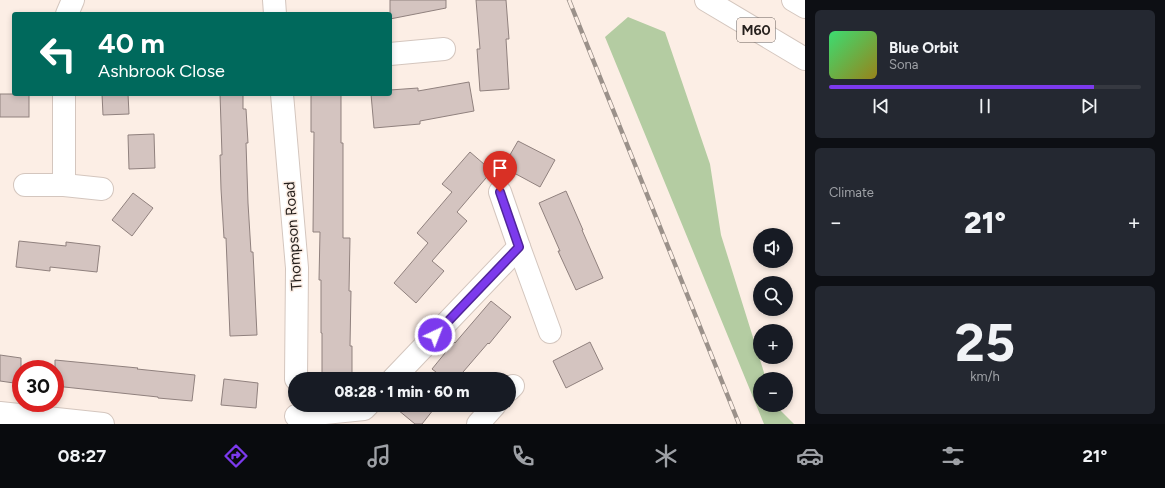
<!DOCTYPE html>
<html lang="en">
<head>
<meta charset="utf-8">
<style>
  :root { --surface:#171b24; --page:#242831; --text:#f1f3f6; --muted:#9ea1a6; --line:#363941; --accent:#7c3aed }
  body { margin:0; font-family:Figtree,sans-serif; background:var(--page); color:var(--text); height:100vh; display:flex; flex-direction:column; font-size:15px; white-space:nowrap }
  * { box-sizing:border-box; margin:0 }
  p { font-size:13px; color:var(--muted) }
  .icon { flex:none; width:22px; height:22px; fill:none; stroke:currentColor; stroke-width:2; stroke-linecap:round; stroke-linejoin:round }
  .map { position:relative; flex:1; overflow:hidden }
  .panel { display:flex; flex-direction:column; gap:10px; padding:10px; background:#0d0f14; width:360px }
  .panel>* { flex:none }
  .top-card { position:absolute; left:12px; top:12px; width:380px; height:84px; border-radius:4px; box-shadow:0 2px 6px #0003; background:#00695c; color:#fff; overflow:hidden }
  .controls { position:absolute; left:753px; top:228px; display:grid; gap:8px }
  .controls a { display:grid; place-items:center; width:40px; height:40px; border-radius:50%; background:var(--surface); box-shadow:0 2px 6px #0003; font-size:20px }
  .speed { position:absolute; left:12px; top:360px; display:flex; gap:8px; font-size:20px; font-weight:700; text-align:center }
  .speed>* { display:grid; place-content:center; width:52px; height:52px; border-radius:50%; background:var(--surface); box-shadow:0 2px 6px #0003; line-height:1 }
  .speed .limit { border:6px solid #d22; background:#fff; color:#111 }
  .pin { position:absolute; display:grid; place-items:center; width:34px; height:34px; color:#fff; margin:-41px -17px; border-radius:50% 50% 50% 0; rotate:-45deg; box-shadow:0 0 4px #0007 }
  .pin .icon { rotate:45deg }
  .me { position:absolute; width:44px; margin:-22px; rotate:43deg; stroke-linejoin:round; filter:drop-shadow(0 0 3px #0008) }
  .turn { display:flex; align-items:center; gap:14px; height:84px; padding:0 20px; font-size:18px }
  .turn .icon { width:52px; height:52px; stroke-width:2.5 }
  .turn b { display:block; font-size:28px; line-height:34px }
  .big { font-size:30px; font-weight:800; line-height:1.1 }
  .panel .widget { flex:1; display:flex; flex-direction:column; justify-content:center; gap:6px; min-width:0; padding:0 14px; border-radius:6px; background:var(--page) }
  .panel .dial { align-items:center; gap:0 }
  .dial b { font-size:52px; line-height:1 }
  .song { display:flex; align-items:center; gap:12px }
  .cover { width:48px; height:48px; border-radius:6px; background:linear-gradient(135deg,hsl(140 70% 55%),hsl(50 70% 35%)) }
  .played { height:4px; border-radius:2px; background:linear-gradient(90deg,var(--accent) 85%,var(--line) 85%) }
  .keys { display:flex; justify-content:space-around; direction:ltr }
  .heat { display:flex; justify-content:space-between; align-items:center; font-size:22px; direction:ltr }
  .trip { position:absolute; left:288px; top:372px; width:228px; height:40px; border-radius:20px; background:var(--surface); box-shadow:0 2px 6px #0003; font-weight:800; line-height:40px; text-align:center }
  .menu { display:flex; height:64px; justify-content:space-around; align-items:center; background:#090b0e; color:var(--muted) }
  .menu .icon { width:28px; height:28px }
  .menu .active { color:var(--accent) }
  .menu b { font-size:18px; color:var(--text) }
  main { display:flex; flex:1; min-height:0 }
  .map>svg:first-child { display:block }
  .green { fill:#b4cca2 }
  .building { fill:#d4c4c0; stroke:#90817e }
  .lines { fill:none; stroke-linecap:round; stroke-linejoin:round }
  .street-casing { stroke:#d4c6be; stroke-width:24 }
  .highway-casing { stroke:#d4c6be; stroke-width:24 }
  .street { stroke:#fff; stroke-width:22 }
  .highway { stroke:#fff; stroke-width:22 }
  .rail-casing { stroke:#9b918a; stroke-width:4.5 }
  .rail { stroke:#fceee5; stroke-width:3; stroke-dasharray:9; stroke-linecap:butt }
  .route-casing { stroke:#51269a; stroke-width:10 }
  .route { stroke:#7c3aed; stroke-width:7 }
  .labels { text-anchor:middle; stroke-width:3; stroke-linejoin:round; paint-order:stroke }
  .shield { fill:#fceee5; stroke:#665d58; stroke-width:1 }
  .shield-label { font-size:14px; font-weight:bold; fill:#251f1c }
  .street-label { font-size:15px; fill:#251f1c; stroke:#fceee5 }
</style>
</head>
<body>
<main>
<div class="map">
<svg width="805" height="424" viewBox="0 0 805 424">
  <rect width="100%" height="100%" fill="#fceee5"/>
  <!-- green -->
  <path class="green" d="M628 17 665 32 710 164 721 235 766 379H760V405H775L794 424H764L605 37Z"/>
  <!-- building -->
  <g class="building">
    <path d="M390 0H446V8L390 19Z"/>
    <path d="M476 0H506L509 39H506L509 89 480 91 477 49H480Z"/>
    <path d="M469 82 474 111 420 121V124L374 128 371 94H390V90L418 88V91Z"/>
    <rect x="0" y="94" width="29" height="23"/>
    <path d="M102 94H128L129 114 103 115Z"/>
    <path d="M220 94H243V109H246L248 143H246L248 203 251 252H253L257 335 230 336 226 238H224L221 189 220 155H222Z"/>
    <path d="M311 94H341V143H343V238H350L349 291H351L350 346H352V379H322V333H321V280H319L320 232H313L314 132H311Z"/>
    <path d="M154 134 155 168 129 169 128 135Z"/>
    <path d="M518 141 555 160 540 187 503 167Z"/>
    <path d="M470 152 492 171 457 212 467 221 432 261 444 271 416 303 394 283 428 243 417 233 452 192 442 184Z"/>
    <path d="M566 191 583 230H582L603 278 576 290 558 251H560L539 203Z"/>
    <path d="M133 193 153 208 132 236 112 220Z"/>
    <path d="M19 241 66 246V242L100 246 97 272 50 267V271L16 267Z"/>
    <path d="M491 301 511 317 489 344 488 343 457 379H445L432 369 454 342 455 343Z"/>
    <path d="M590 342 603 369 566 388 553 361Z"/>
    <path d="M0 355 21 358V384L0 381Z"/>
    <path d="M55 360 138 368 137 369 195 375 192 401 158 398V397L55 386Z"/>
    <path d="M224 379 258 383 256 408 221 405Z"/>
    <path d="M392 405H437L422 424H415Z"/>
  </g>
  <g class="lines">
    <defs>
      <g id="street">
        <path d="M274 0 275 14"/>
        <path d="M67 14 73 0"/>
        <path d="M390 54 444 49"/>
        <path d="M64 94V185"/>
        <path d="M282 94 297 268 296 379"/>
        <path d="M25 185H64L102 189"/>
        <path d="M500 192 519 247 550 332"/>
        <path d="M393 379 519 247"/>
        <path d="M509 390 513 386"/>
        <path d="M0 413 103 424"/>
        <path d="M296 416 364 409 368 405"/>
        <path d="M478 424 495 405"/>
      </g>
      <g id="highway">
        <path d="M706 0 805 59"/>
        <path d="M793 0 805 7"/>
      </g>
    </defs>
    <!-- street casing -->
    <use href="#street" class="street-casing"/>
    <!-- highway casing -->
    <use href="#highway" class="highway-casing"/>
    <!-- street -->
    <use href="#street" class="street"/>
    <!-- highway -->
    <use href="#highway" class="highway"/>
    <defs>
      <path id="rail" d="M569 0 739 424"/>
    </defs>
    <!-- rail casing -->
    <use href="#rail" class="rail-casing"/>
    <!-- rail -->
    <use href="#rail" class="rail"/>
  </g>
  <g class="lines">
    <defs>
      <path id="route" d="M435 335 519 247 500 192"/>
    </defs>
    <!-- route casing -->
    <use href="#route" class="route-casing"/>
    <!-- route -->
    <use href="#route" class="route"/>
  </g>
  <g class="labels">
    <!-- shield labels -->
    <rect class="shield" x="737" y="18" width="38" height="24" rx="3"/>
    <g class="shield-label">
      <text x="756" y="35">M60</text>
    </g>
    <!-- street labels -->
    <g class="street-label">
      <text transform="translate(293 236) rotate(-94)" y="5">Thompson Road</text>
    </g>
  </g>
</svg>
<div class="controls">
<a><svg class="icon" aria-label="sound" viewBox="0 0 24 24"><path d="M4 9h4l5-4v14l-5-4H4zM17 9q2 3 0 6"/></svg></a>
<a><svg class="icon" aria-label="search" viewBox="0 0 24 24"><circle cx="10" cy="10" r="6"/><path d="M15 15l6 6"/></svg></a>
<a>+</a>
<a>−</a>
</div>
<div class="speed"><div class="limit">30</div></div>
<div class="pin" style="left:500px;top:192px;background:#d93025"><svg class="icon" aria-label="arrive" viewBox="0 0 24 24"><path d="M6 21V4h12l-3 4 3 4H6"/></svg></div>
<svg class="me" style="left:435px;top:335px" viewBox="-20 -20 40 40"><circle r="17" fill="#7c3aed" stroke="#fff" stroke-width="3"/><path d="M0-11L8 9 0 5-8 9z" fill="#fff"/></svg>
<div class="trip">08:28 · 1 min · 60 m</div>
<div class="top-card">
<div class="turn"><svg class="icon" aria-label="left" viewBox="0 0 24 24"><path d="M17 20v-9H6M10 6l-5 5 5 5"/></svg><div><b>40 m</b>Ashbrook Close</div></div>
</div>
</div>
<section class="panel">
<div class="widget">
<div class="song"><i class="cover"></i><div><b>Blue Orbit</b><p>Sona</p></div></div>
<div class="played"></div>
<div class="keys"><svg class="icon" aria-label="previous" viewBox="0 0 24 24"><path d="M18 5L8 12l10 7zM5 5v14"/></svg><svg class="icon" aria-label="pause" viewBox="0 0 24 24"><path d="M8 5v14M16 5v14"/></svg><svg class="icon" aria-label="next" viewBox="0 0 24 24"><path d="M6 5l10 7-10 7zM19 5v14"/></svg></div>
</div>
<div class="widget"><p>Climate</p>
<div class="heat"><a>−</a><b class="big">21°</b><a>+</a></div>
</div>
<div class="widget dial"><b>25</b><p>km/h</p></div>
</section>
</main>
<nav class="menu">
<b>08:27</b>
<svg class="icon active" aria-label="directions" viewBox="0 0 24 24"><path d="M12 3l9 9-9 9-9-9zM9 14v-3h6M13 9l2 2-2 2"/></svg>
<svg class="icon" aria-label="music" viewBox="0 0 24 24"><path d="M9 18V5l10-2v13"/><circle cx="6" cy="18" r="3"/><circle cx="16" cy="16" r="3"/></svg>
<svg class="icon" aria-label="phone" viewBox="0 0 24 24"><path d="M5 4h4l2 5-3 2q2 4 5 5l2-3 5 2v4C11 20 4 13 5 4z"/></svg>
<svg class="icon" aria-label="climate" viewBox="0 0 24 24"><path d="M12 3v18M4 7l16 10M4 17L20 7"/></svg>
<svg class="icon" aria-label="car" viewBox="0 0 24 24"><path d="M5 17H2v-5l4-1 3-4h7l3 4 3 1v5h-3M9 17h6M6 11h13"/><circle cx="7" cy="17" r="2"/><circle cx="17" cy="17" r="2"/></svg>
<svg class="icon" aria-label="filters" viewBox="0 0 24 24"><path d="M4 7h16M4 17h16"/><circle cx="9" cy="7" r="2"/><circle cx="15" cy="17" r="2"/></svg>
<b>21°</b>
</nav>
</body>
</html>
